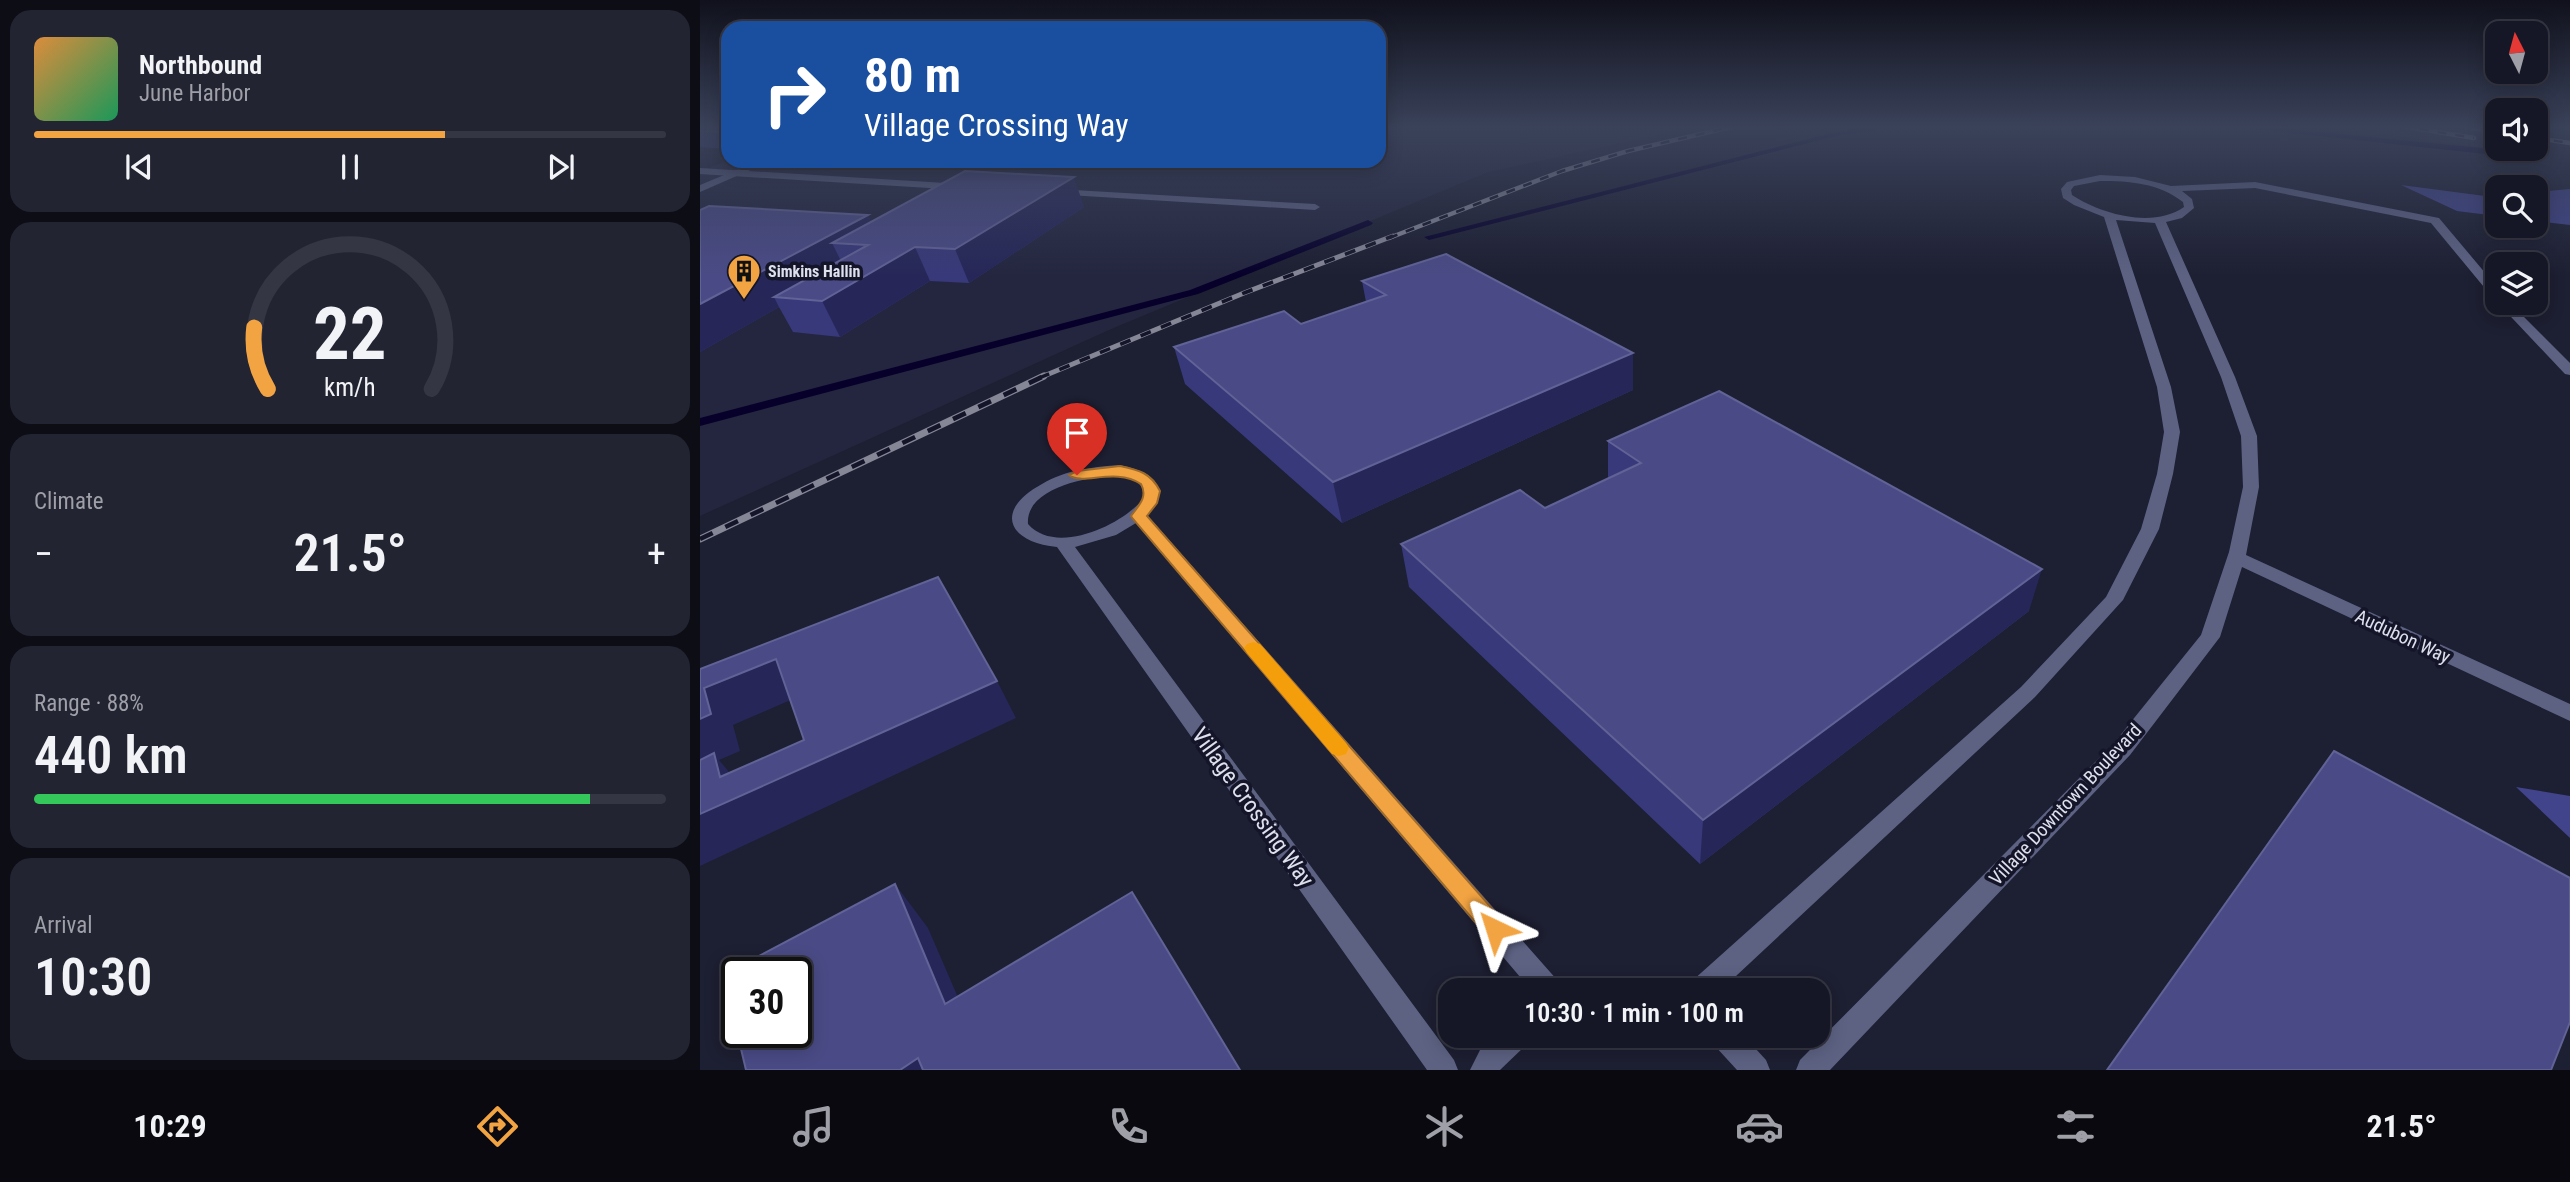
<!DOCTYPE html>
<html lang="en">
<head>
<meta charset="utf-8">
<style>
  :root { --surface:#161726; --page:#232432; --text:#f1f3f6; --muted:#9e9fa7; --line:#353643; --accent:#f3a442 }
  body { margin:0; font-family:"Roboto Condensed",sans-serif; background:var(--page); color:var(--text); height:100vh; display:flex; flex-direction:column; font-size:26px; white-space:nowrap }
  * { box-sizing:border-box; margin:0 }
  p { font-size:23px; color:var(--muted) }
  .icon { flex:none; width:38px; height:38px; fill:none; stroke:currentColor; stroke-width:2; stroke-linecap:round; stroke-linejoin:round }
  .map { position:relative; flex:1; overflow:hidden }
  .details { display:flex; flex-direction:column; gap:10px; padding:10px; background:#0c0d15; width:700px }
  .details>* { flex:none }
  .hud { position:absolute; left:21px; top:21px; width:665px; height:147px; border-radius:21px; box-shadow:0 4px 18px #0003,0 0 0 2px var(--line); background:#1a4fa0; color:#fff; overflow:hidden }
  .needle { width:46px; rotate:354deg }
  .controls { position:absolute; left:1785px; top:21px; display:grid; gap:14px }
  .controls a { display:grid; place-items:center; width:63px; height:63px; border-radius:14px; background:var(--surface); box-shadow:0 4px 18px #0003,0 0 0 2px var(--line); font-size:35px }
  .speed { position:absolute; left:21px; top:957px; display:flex; gap:14px; font-size:35px; font-weight:700; text-align:center }
  .speed>* { display:grid; place-content:center; width:91px; height:91px; border-radius:50%; background:var(--surface); box-shadow:0 4px 18px #0003,0 0 0 2px var(--line); line-height:1 }
  .speed .limit { border:4px solid #111; border-radius:10px; background:#fff; color:#111 }
  .pin { position:absolute; display:grid; place-items:center; width:60px; height:60px; color:#fff; margin:-72px -30px; border-radius:50% 50% 50% 0; rotate:-45deg; box-shadow:0 0 7px #0007 }
  .pin .icon { rotate:45deg }
  .me { position:absolute; width:77px; margin:-38px; rotate:319deg; stroke-linejoin:round; filter:drop-shadow(0 0 5px #0008) }
  .turn { display:flex; align-items:center; gap:24px; height:147px; padding:0 28px; font-size:32px }
  .turn .icon { width:91px; height:91px; stroke-width:2.5 }
  .turn b { display:block; font-size:49px; line-height:60px }
  .big { font-size:52px; font-weight:600; line-height:1.1 }
  .details .card { flex:1; display:flex; flex-direction:column; justify-content:center; gap:10px; min-width:0; padding:0 24px; border-radius:21px; background:var(--page) }
  .details .dial { align-items:center; gap:0 }
  .dial svg { height:182px; overflow:visible; fill:none; stroke:var(--line); stroke-width:7; stroke-linecap:round; text-anchor:middle }
  .dial text { fill:var(--text); stroke:none }
  .song { display:flex; align-items:center; gap:21px }
  .cover { width:84px; height:84px; border-radius:10px; background:linear-gradient(135deg,hsl(30 70% 55%),hsl(150 70% 35%)) }
  .played { height:7px; border-radius:4px; background:linear-gradient(90deg,var(--accent) 65%,var(--line) 65%) }
  .keys { display:flex; justify-content:space-around; direction:ltr }
  .heat { display:flex; justify-content:space-between; align-items:center; font-size:38px; direction:ltr }
  .charge { height:10px; border-radius:5px; background:linear-gradient(90deg,#34c759 88%,var(--line) 0) }
  .trip { position:absolute; left:738px; top:978px; width:392px; height:70px; border-radius:21px; background:var(--surface); box-shadow:0 4px 18px #0003,0 0 0 2px var(--line); font-weight:600; line-height:70px; text-align:center }
  .dock { display:flex; height:112px; justify-content:space-around; align-items:center; background:#09090f; color:var(--muted) }
  .dock .icon { width:49px; height:49px }
  .dock .current { color:var(--accent) }
  .dock b { font-size:32px; color:var(--text) }
  main { display:flex; flex:1; min-height:0 }
  .map>svg:first-child { display:block }
  .built { fill:#24263f }
  .forest { fill:#41448b }
  .lines { fill:none; stroke-linecap:round; stroke-linejoin:round }
  .stream { fill:#06002b; fill-rule:evenodd }
  .minor { fill:#5d6283; fill-rule:evenodd }
  .tertiary { fill:#5d6283; fill-rule:evenodd }
  .rail-far2-casing { stroke:#858797; stroke-width:4.5 }
  .rail-far1-casing { stroke:#858797; stroke-width:5 }
  .rail-casing { stroke:#858797; stroke-width:7 }
  .rail-far2 { stroke:#141528; stroke-width:2.5; stroke-dasharray:9; stroke-linecap:butt }
  .rail-far1 { stroke:#141528; stroke-width:3.5; stroke-dasharray:11; stroke-linecap:butt }
  .rail { stroke:#141528; stroke-width:4.5; stroke-dasharray:14; stroke-linecap:butt }
  .wall { fill:#38397a }
  .shaded-wall { fill:#262758 }
  .building { fill:#4a4b86; stroke:#616296; stroke-width:2 }
  .route { fill:#f3a442; stroke:#9e6b2b; stroke-width:2 }
  .slow { fill:#f59e0b }
  .labels { text-anchor:middle; stroke-width:7; stroke-linejoin:round; paint-order:stroke }
  .far-poi-label { font-size:16px; font-weight:bold; fill:#dee0ed; stroke:#141528; text-anchor:start }
  .street-label { font-size:19px; fill:#dee0ed; stroke:#141528 }
  .near-street-label { font-size:23px; fill:#dee0ed; stroke:#141528 }
</style>
</head>
<body>
<main>
<section class="details">
<div class="card">
<div class="song"><i class="cover"></i><div><b>Northbound</b><p>June Harbor</p></div></div>
<div class="played"></div>
<div class="keys"><svg class="icon" aria-label="previous" viewBox="0 0 24 24"><path d="M18 5L8 12l10 7zM5 5v14"/></svg><svg class="icon" aria-label="pause" viewBox="0 0 24 24"><path d="M8 5v14M16 5v14"/></svg><svg class="icon" aria-label="next" viewBox="0 0 24 24"><path d="M6 5l10 7-10 7zM19 5v14"/></svg></div>
</div>
<div class="card dial"><svg viewBox="0 0 100 80">
<path d="M14 69A42 42 0 1 1 86 69"/>
<path d="M14 69A42 42 0 0 1 8 42" stroke="#f3a442"/>
<text x="50" y="56" font-size="32" font-weight="700">22</text>
<text x="50" y="72" font-size="11">km/h</text>
</svg></div>
<div class="card"><p>Climate</p>
<div class="heat"><a>−</a><b class="big">21.5°</b><a>+</a></div>
</div>
<div class="card"><p>Range · 88%</p><b class="big">440 km</b><div class="charge"></div></div>
<div class="card"><p>Arrival</p><b class="big">10:30</b></div>
</section>
<div class="map">
<svg width="1870" height="1070" viewBox="0 0 1870 1070">
  <rect width="100%" height="100%" fill="#1d1f32"/>
  <!-- built -->
  <g class="built">
    <path d="M679 126H999L788 172 409 330 0 516V172L28 160 679 161Z"/>
    <path d="M1627 126H1797V130L1790 149Z"/>
  </g>
  <!-- forest -->
  <g class="forest">
    <path d="M1701 185 1785 196 1797 195V216L1757 211Z"/>
    <path d="M1870 189V225L1836 221V192Z"/>
    <path d="M1816 787 1870 796V838Z"/>
  </g>
  <g class="lines">
    <!-- stream -->
    <g class="stream">
      <path d="M1527 126H1558L1813 151 1817 154 1813 157Z"/>
      <path d="M1173 127 1176 131 1140 135 729 240 724 237 1140 131Z"/>
      <path d="M668 220 673 223 671 225 498 294 0 426V418L490 290Z"/>
    </g>
    <!-- minor -->
    <g class="minor">
      <path d="M0 168 262 184 267 187 262 190 0 174Z"/>
      <path d="M1400 175 1435 177 1471 186 1555 182 1739 218 1797 287V299L1793 298 1731 223 1555 188 1482 191 1492 199 1494 208 1482 218 1466 222 1535 377 1557 436 1559 487 1546 555 1870 704V721L1542 567 1520 637 1430 755 1130 1070H1096L1100 1060 1414 743 1501 635 1529 552 1543 487 1541 436 1521 377 1455 223 1416 220 1471 387 1480 432 1473 474 1459 529 1423 600 1335 697 1021 990H989L992 981 1321 687 1406 597 1441 529 1457 474 1464 432 1457 387 1404 217 1374 205 1363 198 1361 189 1367 182ZM1400 181C1430 181 1459 183 1483 202L1484 207C1453 229 1401 214 1372 195L1371 190 1374 186Z"/>
      <path d="M356 189 615 204 620 207 615 210 352 194V190Z"/>
      <path d="M1797 302 1810 303 1870 363V375L1865 374Z"/>
      <path d="M420 465C440 470 461 475 459 499L447 515 858 981 861 990H831L436 523 416 535 375 547 754 1060 758 1070H727L357 547C307 542 294 510 342 484 365 470 393 467 420 465ZM418 475 437 482 444 489 443 499C422 525 356 556 328 524 325 487 392 476 418 475Z"/>
      <path d="M794 1036H829L825 1046 800 1070H770L781 1048Z"/>
      <path d="M1011 1036H1044L1066 1060 1070 1070H1037L1015 1046Z"/>
    </g>
    <!-- tertiary -->
    <path class="tertiary" d="M58 161H71L0 192V185Z"/>
    <defs>
      <g id="rail-far2">
        <path d="M1702 126 1774 138"/>
        <path d="M1763 126 1797 132"/>
        <path d="M1836 138 1870 143"/>
        <path d="M689 238 862 171 928 151 1035 126"/>
      </g>
      <path id="rail-far1" d="M339 378 544 293 693 236"/>
      <path id="rail" d="M0 539 344 376"/>
    </defs>
    <!-- rail-far2 casing -->
    <use href="#rail-far2" class="rail-far2-casing"/>
    <!-- rail-far1 casing -->
    <use href="#rail-far1" class="rail-far1-casing"/>
    <!-- rail casing -->
    <use href="#rail" class="rail-casing"/>
    <!-- rail-far2 -->
    <use href="#rail-far2" class="rail-far2"/>
    <!-- rail-far1 -->
    <use href="#rail-far1" class="rail-far1"/>
    <!-- rail -->
    <use href="#rail" class="rail"/>
  </g>
  <!-- wall -->
  <g class="wall">
    <path d="M0 126H28V149L0 147Z"/>
    <path d="M384 207 269 283 230 281 140 337 93 332 79 307 0 352V210L168 215 171 222Z"/>
    <path d="M662 281 933 353V390L642 523 485 384 474 347 601 324 666 302Z"/>
    <path d="M908 441 1329 611 1000 864 709 587 701 544 845 508 908 478Z"/>
  </g>
  <!-- shaded-wall -->
  <g class="shaded-wall">
    <path d="M28 131V141L23 132Z"/>
    <path d="M374 177 384 207 269 283 255 249Z"/>
    <path d="M168 215 182 247 168 245 132 243 145 269 74 297 79 307 0 352V304Z"/>
    <path d="M215 247 230 281 140 337 122 301Z"/>
    <path d="M933 353V390L642 523 633 482Z"/>
    <path d="M1342 569 1329 611 1000 864 1003 820Z"/>
    <path d="M76 659 102 695 33 725 40 751 19 760 44 790 297 681 316 718 0 866V719L4 688Z"/>
    <path d="M195 884 228 928 279 1046 245 1004Z"/>
    <path d="M218 1058 229 1070H200Z"/>
  </g>
  <!-- building -->
  <g class="building">
    <path d="M0 126H28V131L23 132 0 131Z"/>
    <path d="M265 171 374 177 255 249 215 247 122 301 74 297 168 245 132 243Z"/>
    <path d="M9 206 168 215 0 304V210Z"/>
    <path d="M746 254 933 353 633 482 474 347 584 311 601 324 686 295 662 281Z"/>
    <path d="M1019 391 1342 569 1003 820 701 544 820 490 845 508 941 463 908 441Z"/>
    <path d="M238 577 297 681 0 814V760L14 753 20 777 104 740 76 659 4 688 11 714 0 719V669Z"/>
    <path d="M1634 751 1870 878V1022L1851 1070H1407Z"/>
    <path d="M195 884 245 1004 432 892 540 1070H223L218 1058 200 1070H46L37 1032H96V973H37V1031L23 975Z"/>
  </g>
  <!-- sky -->
  <linearGradient id="sky" x2="0" y2="1"><stop stop-color="#10111c"/><stop offset="0.46" stop-color="#3a425a"/><stop offset="1" stop-color="#3a425a" stop-opacity="0"/></linearGradient>
  <rect width="1870" height="276" fill="url(#sky)"/>
  <!-- route -->
  <path class="route" d="M420 466C439 470 451 473 460 491L457 503 447 516 803 921 807 929 803 936 795 939 787 936 433 519 431 516C439 505 448 497 441 484 415 467 382 486 369 475L377 471Z"/>
  <!-- slow -->
  <path class="slow" d="M553 642 560 644 646 743 649 748 646 754 639 756 632 754 547 653 544 648 547 644Z"/>
  <!-- icons -->
  <defs>
    <symbol id="building-pin" viewBox="-11 -11 22 30"><path d="M0 17L-7.5 6A9.5 9.5 0 1 1 7.5 6Z" fill="#f3a442" stroke="#141528"/><path d="M-4-6H4V6H1V3H-1V6H-4ZM-2.5-4.3h1.7v1.8h-1.7ZM.8-4.3h1.7v1.8H.8ZM-2.5-1h1.7V.8h-1.7ZM.8-1h1.7V.8H.8Z" fill="#111"/></symbol>
  </defs>
  <g fill-rule="evenodd">
    <use href="#building-pin" x="25" y="252" width="38" height="52"/>
  </g>
  <g class="labels">
    <!-- far-poi labels -->
    <g class="far-poi-label">
      <text x="68" y="277">Simkins Hallin</text>
    </g>
    <!-- street labels -->
    <g class="street-label">
      <text transform="translate(1703 636) rotate(25)" y="7">Audubon Way</text>
      <text transform="translate(1365 804) rotate(-47)" y="7">Village Downtown Boulevard</text>
    </g>
    <!-- near-street labels -->
    <g class="near-street-label">
      <text transform="translate(553 807) rotate(54)" y="8">Village Crossing Way</text>
    </g>
  </g>
</svg>
<div class="controls">
<a><svg class="needle" viewBox="-14 -14 28 28"><path d="M0-13l5 13h-10z" fill="#e53935"/><path d="M0 13l5-13h-10z" fill="#9e9fa7"/></svg></a>
<a><svg class="icon" aria-label="sound" viewBox="0 0 24 24"><path d="M4 9h4l5-4v14l-5-4H4zM17 9q2 3 0 6"/></svg></a>
<a><svg class="icon" aria-label="search" viewBox="0 0 24 24"><circle cx="10" cy="10" r="6"/><path d="M15 15l6 6"/></svg></a>
<a><svg class="icon" aria-label="layers" viewBox="0 0 24 24"><path d="M12 4l9 5-9 5-9-5zM3 14l9 5 9-5"/></svg></a>
</div>
<div class="speed"><div class="limit">30</div></div>
<div class="pin" style="left:377px;top:475px;background:#d93025"><svg class="icon" aria-label="arrive" viewBox="0 0 24 24"><path d="M6 21V4h12l-3 4 3 4H6"/></svg></div>
<svg class="me" style="left:795px;top:929px" viewBox="-20 -20 40 40"><path d="M0-17L14 15 0 8-14 15z" fill="#f3a442" stroke="#fff" stroke-width="4"/></svg>
<div class="trip">10:30 · 1 min · 100 m</div>
<div class="hud">
<div class="turn"><svg class="icon" aria-label="right" viewBox="0 0 24 24"><path d="M7 20v-9h11M14 6l5 5-5 5"/></svg><div><b>80 m</b>Village Crossing Way</div></div>
</div>
</div>
</main>
<nav class="dock">
<b>10:29</b>
<svg class="icon current" aria-label="directions" viewBox="0 0 24 24"><path d="M12 3l9 9-9 9-9-9zM9 14v-3h6M13 9l2 2-2 2"/></svg>
<svg class="icon" aria-label="music" viewBox="0 0 24 24"><path d="M9 18V5l10-2v13"/><circle cx="6" cy="18" r="3"/><circle cx="16" cy="16" r="3"/></svg>
<svg class="icon" aria-label="phone" viewBox="0 0 24 24"><path d="M5 4h4l2 5-3 2q2 4 5 5l2-3 5 2v4C11 20 4 13 5 4z"/></svg>
<svg class="icon" aria-label="climate" viewBox="0 0 24 24"><path d="M12 3v18M4 7l16 10M4 17L20 7"/></svg>
<svg class="icon" aria-label="car" viewBox="0 0 24 24"><path d="M5 17H2v-5l4-1 3-4h7l3 4 3 1v5h-3M9 17h6M6 11h13"/><circle cx="7" cy="17" r="2"/><circle cx="17" cy="17" r="2"/></svg>
<svg class="icon" aria-label="filters" viewBox="0 0 24 24"><path d="M4 7h16M4 17h16"/><circle cx="9" cy="7" r="2"/><circle cx="15" cy="17" r="2"/></svg>
<b>21.5°</b>
</nav>
</body>
</html>
